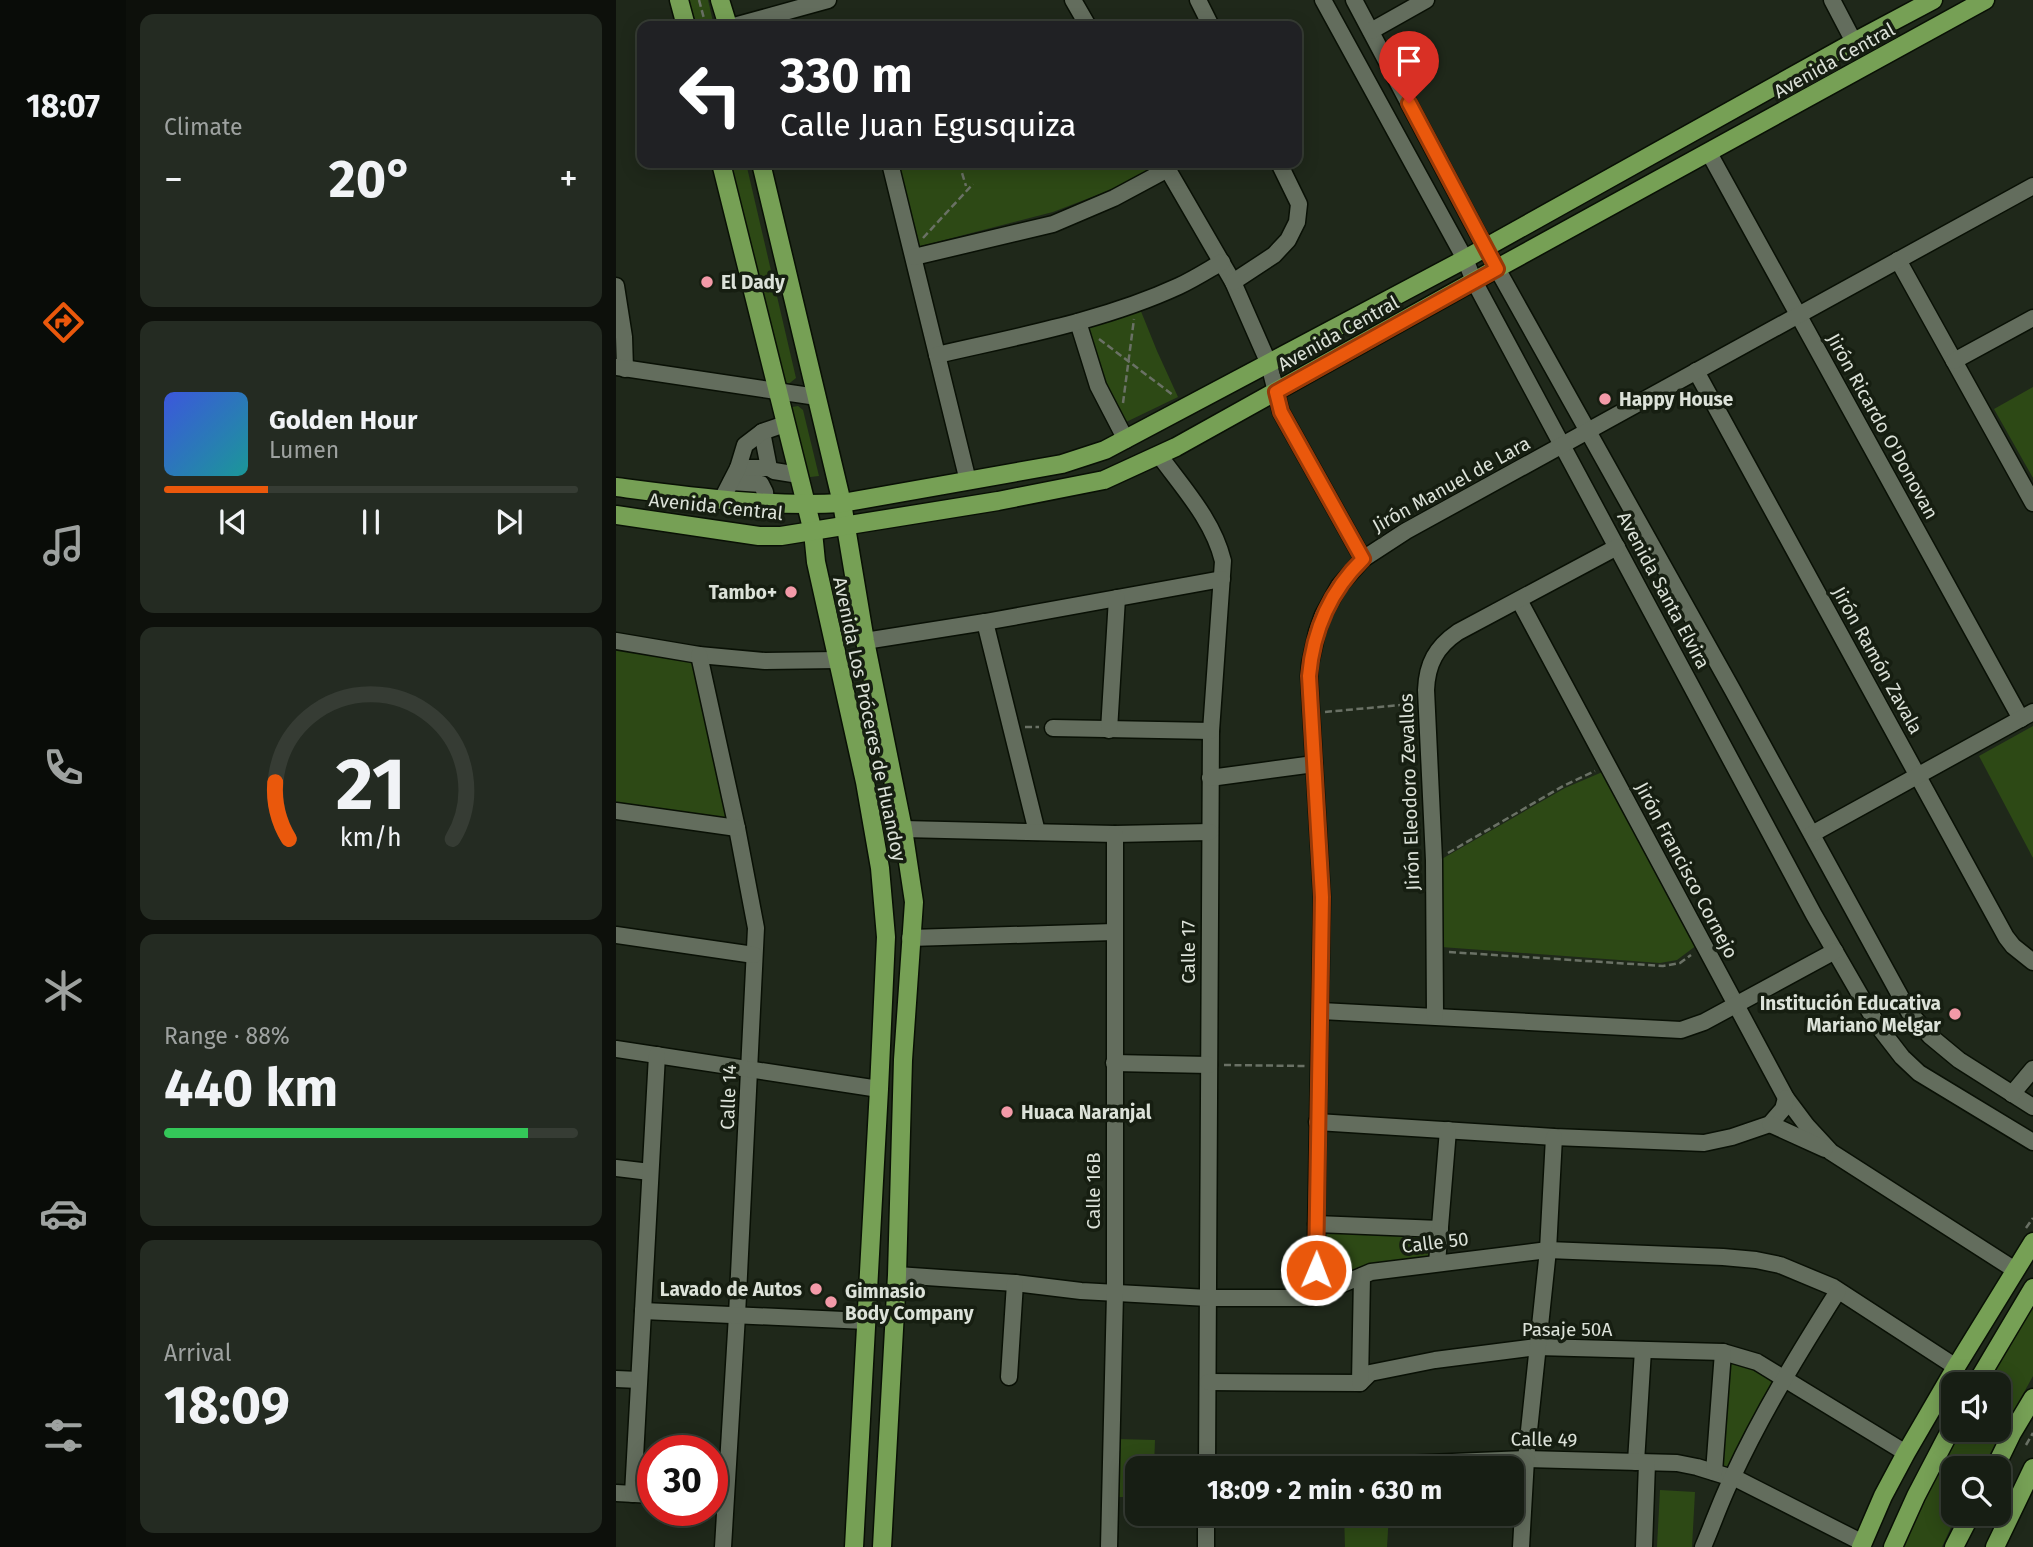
<!DOCTYPE html>
<html lang="en">
<head>
<meta charset="utf-8">
<style>
  :root { --surface:#171e14; --page:#242b22; --text:#f1f3f6; --muted:#9ea2a0; --line:#363c34; --accent:#ea580c }
  body { margin:0; font-family:"Fira Sans",sans-serif; background:var(--page); color:var(--text); height:100vh; display:flex; flex-direction:column; font-size:26px; white-space:nowrap }
  * { box-sizing:border-box; margin:0 }
  p { font-size:23px; color:var(--muted) }
  .icon { flex:none; width:38px; height:38px; fill:none; stroke:currentColor; stroke-width:2; stroke-linecap:round; stroke-linejoin:round }
  .map { position:relative; flex:1; overflow:hidden }
  .panel { display:flex; flex-direction:column; gap:14px; padding:14px; background:#0d100b; width:490px }
  .panel>* { flex:none }
  .banner { position:absolute; left:21px; top:21px; width:665px; height:147px; border-radius:14px; box-shadow:0 4px 18px #0003,0 0 0 2px var(--line); background:#202124; color:#fff; overflow:hidden }
  .controls { position:absolute; left:1325px; top:1372px; display:grid; gap:14px }
  .controls a { display:grid; place-items:center; width:70px; height:70px; border-radius:14px; background:var(--surface); box-shadow:0 4px 18px #0003,0 0 0 2px var(--line); font-size:35px }
  .speed { position:absolute; left:21px; top:1435px; display:flex; gap:14px; font-size:35px; font-weight:700; text-align:center }
  .speed>* { display:grid; place-content:center; width:91px; height:91px; border-radius:50%; background:var(--surface); box-shadow:0 4px 18px #0003,0 0 0 2px var(--line); line-height:1 }
  .speed .limit { border:10px solid #d22; background:#fff; color:#111 }
  .pin { position:absolute; display:grid; place-items:center; width:60px; height:60px; color:#fff; margin:-72px -30px; border-radius:50% 50% 50% 0; rotate:-45deg; box-shadow:0 0 7px #0007 }
  .pin .icon { rotate:45deg }
  .me { position:absolute; width:77px; margin:-38px; rotate:1deg; stroke-linejoin:round; filter:drop-shadow(0 0 5px #0008) }
  .turn { display:flex; align-items:center; gap:24px; height:147px; padding:0 28px; font-size:32px }
  .turn .icon { width:91px; height:91px; stroke-width:2.5 }
  .turn b { display:block; font-size:49px; line-height:60px }
  .big { font-size:52px; font-weight:700; line-height:1.1 }
  .panel .widget { flex:1; display:flex; flex-direction:column; justify-content:center; gap:10px; min-width:0; padding:0 24px; border-radius:14px; background:var(--page) }
  .panel .dial { align-items:center; gap:0 }
  .dial svg { height:182px; overflow:visible; fill:none; stroke:var(--line); stroke-width:7; stroke-linecap:round; text-anchor:middle }
  .dial text { fill:var(--text); stroke:none }
  .song { display:flex; align-items:center; gap:21px }
  .cover { width:84px; height:84px; border-radius:10px; background:linear-gradient(135deg,hsl(230 70% 55%),hsl(180 70% 35%)) }
  .played { height:7px; border-radius:4px; background:linear-gradient(90deg,var(--accent) 25%,var(--line) 25%) }
  .keys { display:flex; justify-content:space-around; direction:ltr }
  .heat { display:flex; justify-content:space-between; align-items:center; font-size:38px; direction:ltr }
  .charge { height:10px; border-radius:5px; background:linear-gradient(90deg,#34c759 88%,var(--line) 0) }
  .trip { position:absolute; left:509px; top:1456px; width:399px; height:70px; border-radius:14px; background:var(--surface); box-shadow:0 4px 18px #0003,0 0 0 2px var(--line); font-weight:700; line-height:70px; text-align:center }
  main { display:flex; flex:1; min-height:0 }
  .tab-bar { display:flex; flex-direction:column; width:126px; justify-content:space-around; align-items:center; background:#090c08; color:var(--muted) }
  .tab-bar .icon { width:49px; height:49px }
  .tab-bar .active { color:var(--accent) }
  .tab-bar b { font-size:32px; color:var(--text) }
  .map>svg:first-child { display:block }
  .green { fill:#2d4915 }
  .lines { fill:none; stroke-linecap:round; stroke-linejoin:round }
  .minor-casing { stroke:#091005; stroke-width:19 }
  .major-casing { stroke:#091005; stroke-width:21 }
  .path { stroke:#6a7165; stroke-width:2.5; stroke-dasharray:7 3.5; stroke-linecap:butt }
  .minor { stroke:#636d5d; stroke-width:16 }
  .major { stroke:#76a055; stroke-width:18 }
  .route-casing { stroke:#983908; stroke-width:18 }
  .route { stroke:#ea580c; stroke-width:12 }
  .poi-dot { fill:#f39aa8; stroke:#161e11; stroke-width:2.5 }
  .labels { text-anchor:middle; stroke-width:7; stroke-linejoin:round; paint-order:stroke }
  .street-label { font-size:19px; fill:#dce2d9; stroke:#161e11 }
  .poi-label { font-size:19px; font-weight:bold; fill:#dce2d9; stroke:#161e11; text-anchor:start }
</style>
</head>
<body>
<main>
<nav class="tab-bar">
<b>18:07</b>
<svg class="icon active" aria-label="directions" viewBox="0 0 24 24"><path d="M12 3l9 9-9 9-9-9zM9 14v-3h6M13 9l2 2-2 2"/></svg>
<svg class="icon" aria-label="music" viewBox="0 0 24 24"><path d="M9 18V5l10-2v13"/><circle cx="6" cy="18" r="3"/><circle cx="16" cy="16" r="3"/></svg>
<svg class="icon" aria-label="phone" viewBox="0 0 24 24"><path d="M5 4h4l2 5-3 2q2 4 5 5l2-3 5 2v4C11 20 4 13 5 4z"/></svg>
<svg class="icon" aria-label="climate" viewBox="0 0 24 24"><path d="M12 3v18M4 7l16 10M4 17L20 7"/></svg>
<svg class="icon" aria-label="car" viewBox="0 0 24 24"><path d="M5 17H2v-5l4-1 3-4h7l3 4 3 1v5h-3M9 17h6M6 11h13"/><circle cx="7" cy="17" r="2"/><circle cx="17" cy="17" r="2"/></svg>
<svg class="icon" aria-label="filters" viewBox="0 0 24 24"><path d="M4 7h16M4 17h16"/><circle cx="9" cy="7" r="2"/><circle cx="15" cy="17" r="2"/></svg>
</nav>
<section class="panel">
<div class="widget"><p>Climate</p>
<div class="heat"><a>−</a><b class="big">20°</b><a>+</a></div>
</div>
<div class="widget">
<div class="song"><i class="cover"></i><div><b>Golden Hour</b><p>Lumen</p></div></div>
<div class="played"></div>
<div class="keys"><svg class="icon" aria-label="previous" viewBox="0 0 24 24"><path d="M18 5L8 12l10 7zM5 5v14"/></svg><svg class="icon" aria-label="pause" viewBox="0 0 24 24"><path d="M8 5v14M16 5v14"/></svg><svg class="icon" aria-label="next" viewBox="0 0 24 24"><path d="M6 5l10 7-10 7zM19 5v14"/></svg></div>
</div>
<div class="widget dial"><svg viewBox="0 0 100 80">
<path d="M14 69A42 42 0 1 1 86 69"/>
<path d="M14 69A42 42 0 0 1 8 44" stroke="#ea580c"/>
<text x="50" y="56" font-size="32" font-weight="700">21</text>
<text x="50" y="72" font-size="11">km/h</text>
</svg></div>
<div class="widget"><p>Range · 88%</p><b class="big">440 km</b><div class="charge"></div></div>
<div class="widget"><p>Arrival</p><b class="big">18:09</b></div>
</section>
<div class="map">
<svg width="1417" height="1547" viewBox="0 0 1417 1547">
  <rect width="100%" height="100%" fill="#1f281a"/>
  <!-- green -->
  <g class="green">
    <path d="M70 0H92L98 26H77Z"/>
    <path d="M110 163H130L180 378 170 386 163 383Z"/>
    <path d="M281 163H539L541 166 502 187 437 212 301 247Z"/>
    <path d="M522 304 541 351 562 397 506 424 482 372 466 324Z"/>
    <path d="M1417 387V478L1378 409Z"/>
    <path d="M182 406 187 410 203 476 186 478 172 411 176 407Z"/>
    <path d="M0 648 77 660 111 821 0 804Z"/>
    <path d="M1417 726V858L1363 756Z"/>
    <path d="M991 770 1081 945 1061 960 1044 963 825 947 824 860 949 788Z"/>
    <path d="M711 1230 815 1234 816 1257 708 1285Z"/>
    <path d="M1417 1305V1376L1366 1468H1337V1514H1341L1326 1547H1285L1301 1508 1344 1430H1382V1384H1369Z"/>
    <path d="M1113 1360 1138 1368 1161 1380 1115 1470 1103 1465Z"/>
    <path d="M500 1439 539 1440 538 1468H522L521 1497H498Z"/>
    <path d="M1044 1490 1079 1492 1076 1547H1041Z"/>
    <path d="M728 1514H773L771 1547H729Z"/>
  </g>
  <g class="lines">
    <defs>
      <g id="minor">
        <path d="M457 0 472 26"/>
        <path d="M582 0 595 26"/>
        <path d="M707 0 849 259 858 281 1198 915 1262 1026 1286 1057 1303 1073 1417 1142"/>
        <path d="M738 0 869 247 1116 689 1293 1012 1314 1036 1343 1060 1417 1107"/>
        <path d="M1216 0 1238 42"/>
        <path d="M118 26 212 0"/>
        <path d="M755 31 810 0"/>
        <path d="M1093 153 1405 719"/>
        <path d="M274 163 352 481"/>
        <path d="M548 163 617 282 653 364 665 412 747 559"/>
        <path d="M298 257 437 224 498 198 552 169"/>
        <path d="M1282 260 1417 503"/>
        <path d="M617 282 658 255 672 240 681 222 683 204 663 163"/>
        <path d="M0 286 8 337 9 369"/>
        <path d="M462 322 482 386 510 440"/>
        <path d="M321 355C403 336 487 321 563 286 578 279 592 270 606 262"/>
        <path d="M1338 361 1417 318"/>
        <path d="M0 367 201 397"/>
        <path d="M1080 371 1390 937 1397 946 1417 962"/>
        <path d="M146 432 153 468"/>
        <path d="M543 455C567 488 597 520 607 561L595 731 591 1468"/>
        <path d="M122 468H153L158 471 183 475"/>
        <path d="M115 482 145 484 149 492 150 503"/>
        <path d="M105 501 122 468 129 445 146 432 169 424"/>
        <path d="M903 600 1170 1098 1191 1126 1215 1152 1399 1270"/>
        <path d="M369 622 421 832"/>
        <path d="M0 641 83 655 149 661 221 660"/>
        <path d="M249 641 369 622 606 579"/>
        <path d="M83 655 121 828 140 928 121 1315 107 1547"/>
        <path d="M437 728 595 731"/>
        <path d="M493 730 501 598"/>
        <path d="M594 778 698 764"/>
        <path d="M0 811 121 828"/>
        <path d="M287 829 499 834 594 832"/>
        <path d="M1196 834 1417 712"/>
        <path d="M0 935 138 955"/>
        <path d="M294 938 498 932"/>
        <path d="M705 1011 1065 1030 1088 1022 1219 951"/>
        <path d="M819 1016 818 860 810 690C811 664 820 647 842 632L1001 547"/>
        <path d="M0 1049 263 1089"/>
        <path d="M498 1063 593 1065"/>
        <path d="M1396 1094 1417 1069"/>
        <path d="M701 1122 938 1137 1088 1143 1116 1137 1154 1124 1167 1109 1170 1098"/>
        <path d="M1154 1124 1209 1149"/>
        <path d="M0 1168 34 1172"/>
        <path d="M700 1224 824 1229"/>
        <path d="M821 1263 832 1130"/>
        <path d="M281 1275 399 1283 465 1291 592 1298H693L755 1272 932 1250 1107 1257 1140 1260 1164 1265 1217 1287 1340 1367"/>
        <path d="M699 1294 706 897 693 676 694 664 701 632 707 615 723 586 747 559 790 531 1417 186"/>
        <path d="M27 1311 250 1321"/>
        <path d="M393 1377 399 1283"/>
        <path d="M0 1379 23 1380"/>
        <path d="M592 1382 744 1383 754 1373 819 1360 921 1347 1107 1352 1141 1362 1290 1453"/>
        <path d="M744 1383 746 1276"/>
        <path d="M1020 1462 1027 1350"/>
        <path d="M591 1467 738 1466 910 1459 1061 1463 1081 1467 1123 1480 1247 1543"/>
        <path d="M1098 1472 1107 1352"/>
        <path d="M0 1493 37 1495"/>
        <path d="M17 1494 41 1055"/>
        <path d="M493 1547 499 1293V834"/>
        <path d="M590 1547V1514"/>
        <path d="M905 1547 910 1459 932 1250 938 1137"/>
        <path d="M1028 1547 1031 1463"/>
        <path d="M1087 1547C1097 1524 1105 1500 1116 1478 1146 1413 1184 1351 1222 1291"/>
      </g>
      <g id="major">
        <path d="M63 0 70 26"/>
        <path d="M104 0 112 26"/>
        <path d="M105 163 197 532 200 562 249 782 264 868 270 937 263 1089 238 1547"/>
        <path d="M145 163 226 503 249 641 287 829 298 902 287 1060 281 1275 266 1547"/>
        <path d="M0 487C77 497 148 507 226 503L446 464 489 450 849 259 1238 42 1317 0"/>
        <path d="M0 515 143 536H165L382 501 488 480 560 447 858 281 1369 0"/>
        <path d="M1360 1384 1417 1288"/>
        <path d="M1379 1468 1396 1433 1417 1398"/>
        <path d="M1245 1547 1267 1496 1290 1453 1340 1367 1417 1242"/>
        <path d="M1277 1547 1300 1496 1337 1425"/>
        <path d="M1338 1547 1355 1514"/>
        <path d="M1379 1547 1417 1468"/>
      </g>
    </defs>
    <!-- minor casing -->
    <use href="#minor" class="minor-casing"/>
    <!-- major casing -->
    <use href="#major" class="major-casing"/>
    <!-- path -->
    <g class="path">
      <path d="M83 0 90 26"/>
      <path d="M343 163 350 186"/>
      <path d="M307 238 357 184"/>
      <path d="M483 339 557 395"/>
      <path d="M507 403 518 319"/>
      <path d="M709 712 796 704"/>
      <path d="M409 727H423"/>
      <path d="M832 853 947 786 979 771"/>
      <path d="M833 952 1047 966 1064 963 1075 955"/>
      <path d="M608 1065 689 1066"/>
      <path d="M1410 1228 1417 1218"/>
      <path d="M1410 1445 1417 1433"/>
      <path d="M1382 1493 1389 1481"/>
    </g>
    <!-- minor -->
    <use href="#minor" class="minor"/>
    <!-- major -->
    <use href="#major" class="major"/>
  </g>
  <g class="lines">
    <defs>
      <path id="route" d="M700 1270 706 897 693 676C697 631 714 591 747 559L665 412 660 392 881 269 793 103"/>
    </defs>
    <!-- route casing -->
    <use href="#route" class="route-casing"/>
    <!-- route -->
    <use href="#route" class="route"/>
  </g>
  <!-- markers -->
  <g class="poi-dot">
    <circle cx="91" cy="282" r="7"/>
    <circle cx="989" cy="399" r="7"/>
    <circle cx="175" cy="592" r="7"/>
    <circle cx="1339" cy="1014" r="7"/>
    <circle cx="391" cy="1112" r="7"/>
    <circle cx="200" cy="1289" r="7"/>
    <circle cx="215" cy="1302" r="7"/>
  </g>
  <g class="labels">
    <!-- street labels -->
    <g class="street-label">
      <text transform="translate(1218 60) rotate(-29)" y="7">Avenida Central</text>
      <text transform="translate(722 333) rotate(-29)" y="7">Avenida Central</text>
      <text transform="translate(1267 426) rotate(61)" y="7">Jirón Ricardo O'Donovan</text>
      <text transform="translate(835 484) rotate(-29)" y="7">Jirón Manuel de Lara</text>
      <text transform="translate(100 506) rotate(6)" y="7">Avenida Central</text>
      <text transform="translate(1048 590) rotate(62)" y="7">Avenida Santa Elvira</text>
      <text transform="translate(1262 660) rotate(61)" y="7">Jirón Ramón Zavala</text>
      <text transform="translate(254 719) rotate(78)" y="7">Avenida Los Próceres de Huandoy</text>
      <text transform="translate(793 792) rotate(-92)" y="7">Jirón Eleodoro Zevallos</text>
      <text transform="translate(1071 870) rotate(62)" y="7">Jirón Francisco Cornejo</text>
      <text transform="translate(572 952) rotate(-90)" y="7">Calle 17</text>
      <text transform="translate(112 1097) rotate(-88)" y="7">Calle 14</text>
      <text transform="translate(477 1191) rotate(-90)" y="7">Calle 16B</text>
      <text transform="translate(819 1242) rotate(-7)" y="7">Calle 50</text>
      <text x="951" y="1336">Pasaje 50A</text>
      <text transform="translate(928 1439) rotate(1)" y="7">Calle 49</text>
    </g>
    <!-- poi labels -->
    <g class="poi-label">
      <text x="105" y="289">El Dady</text>
      <text x="1003" y="406">Happy House</text>
      <text x="161" y="599" text-anchor="end">Tambo+</text>
      <text x="1325" y="1010" text-anchor="end">Institución Educativa<tspan x="1325" dy="22">Mariano Melgar</tspan></text>
      <text x="405" y="1119">Huaca Naranjal</text>
      <text x="186" y="1296" text-anchor="end">Lavado de Autos</text>
      <text x="229" y="1298">Gimnasio<tspan x="229" dy="22">Body Company</tspan></text>
    </g>
  </g>
</svg>
<div class="controls">
<a><svg class="icon" aria-label="sound" viewBox="0 0 24 24"><path d="M4 9h4l5-4v14l-5-4H4zM17 9q2 3 0 6"/></svg></a>
<a><svg class="icon" aria-label="search" viewBox="0 0 24 24"><circle cx="10" cy="10" r="6"/><path d="M15 15l6 6"/></svg></a>
</div>
<div class="speed"><div class="limit">30</div></div>
<div class="pin" style="left:793px;top:103px;background:#d93025"><svg class="icon" aria-label="arrive" viewBox="0 0 24 24"><path d="M6 21V4h12l-3 4 3 4H6"/></svg></div>
<svg class="me" style="left:700px;top:1270px" viewBox="-20 -20 40 40"><circle r="17" fill="#ea580c" stroke="#fff" stroke-width="3"/><path d="M0-11L8 9 0 5-8 9z" fill="#fff"/></svg>
<div class="trip">18:09 · 2 min · 630 m</div>
<div class="banner">
<div class="turn"><svg class="icon" aria-label="left" viewBox="0 0 24 24"><path d="M17 20v-9H6M10 6l-5 5 5 5"/></svg><div><b>330 m</b>Calle Juan Egusquiza</div></div>
</div>
</div>
</main>
</body>
</html>
